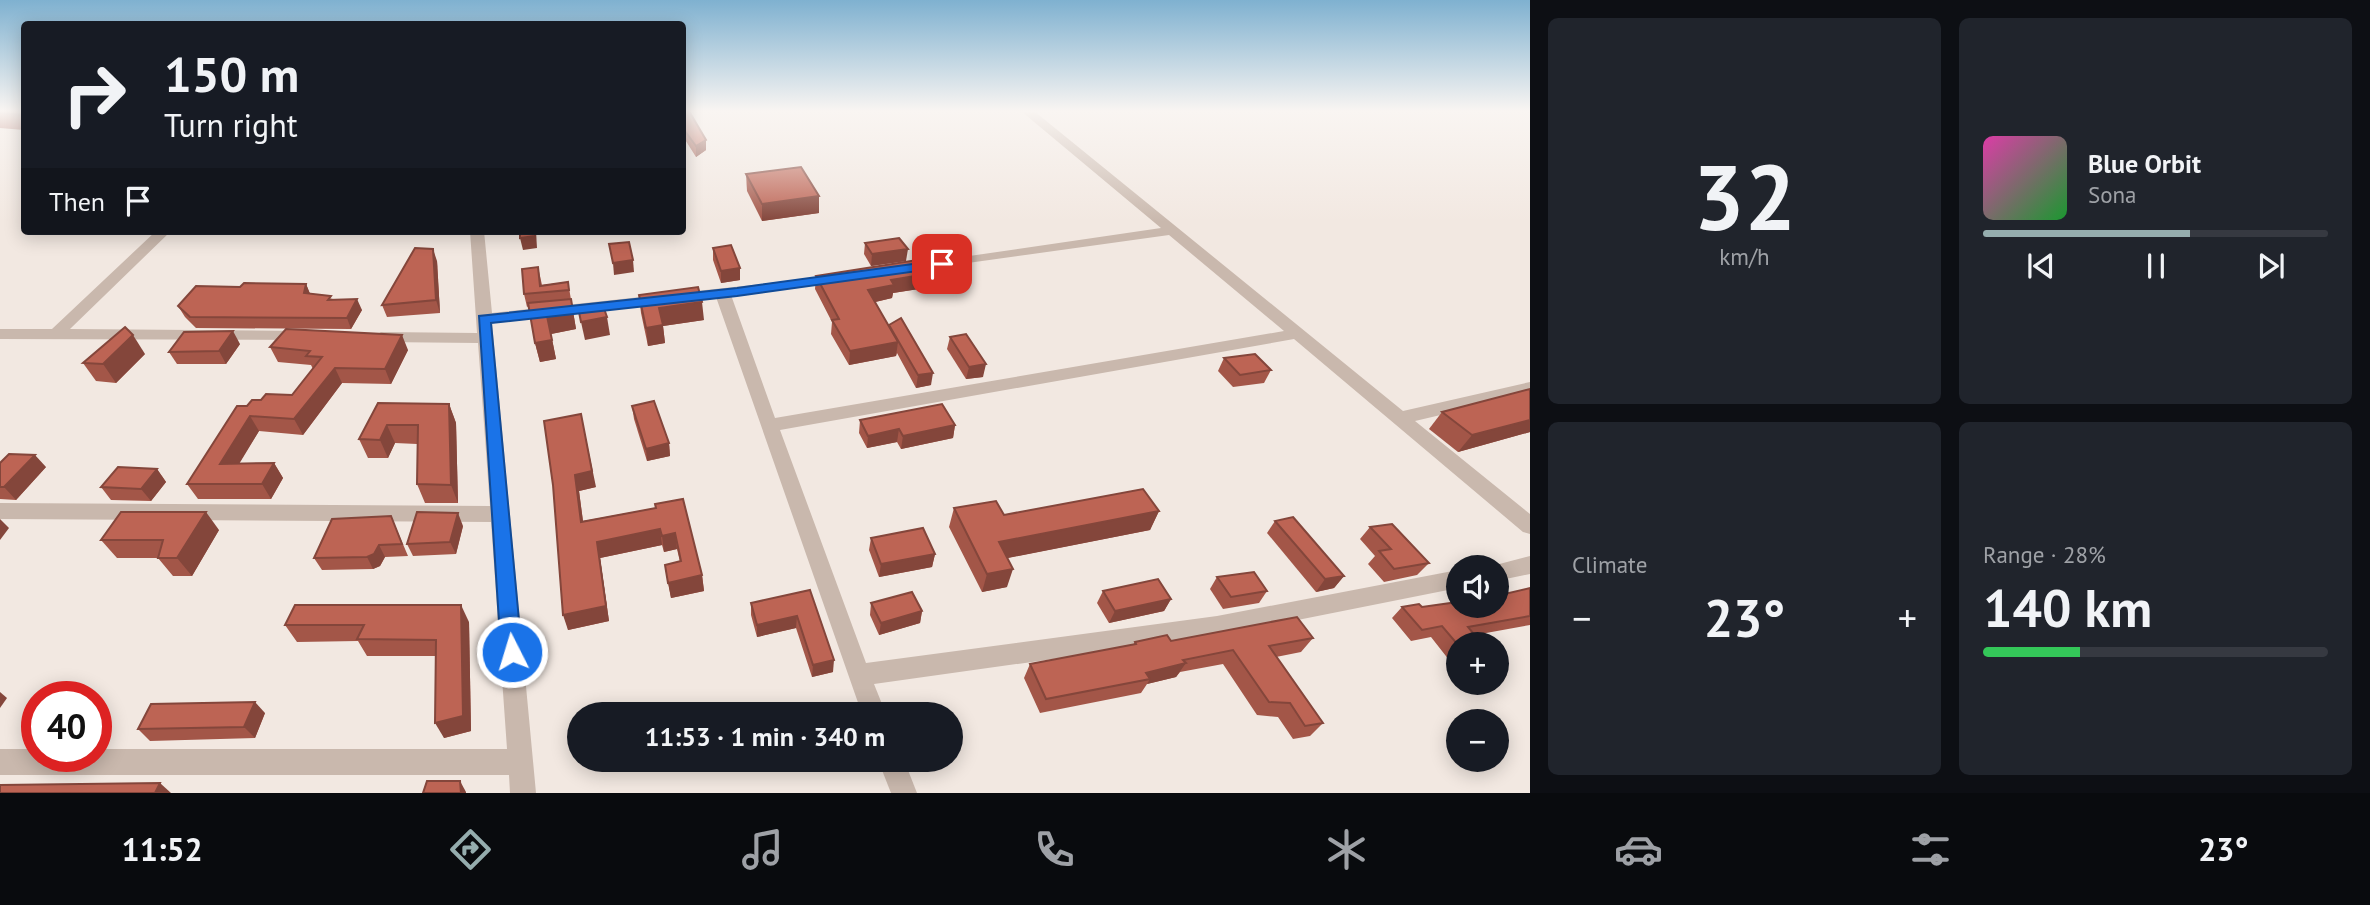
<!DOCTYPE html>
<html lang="en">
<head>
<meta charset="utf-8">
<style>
  :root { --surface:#171b24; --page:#20242c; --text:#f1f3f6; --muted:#9ea1a6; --line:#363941; --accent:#95adae }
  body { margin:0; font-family:"PT Sans",sans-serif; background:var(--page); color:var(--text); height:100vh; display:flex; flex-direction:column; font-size:26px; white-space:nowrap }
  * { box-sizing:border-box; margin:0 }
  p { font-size:23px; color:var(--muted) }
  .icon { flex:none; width:38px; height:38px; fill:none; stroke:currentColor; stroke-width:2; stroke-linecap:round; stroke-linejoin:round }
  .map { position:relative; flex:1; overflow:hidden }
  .details { display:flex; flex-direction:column; gap:18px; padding:18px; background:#0d0f14; width:840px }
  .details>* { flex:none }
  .top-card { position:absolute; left:21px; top:21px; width:665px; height:214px; border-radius:7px; box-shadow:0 4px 18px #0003; background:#171b24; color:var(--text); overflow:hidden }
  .controls { position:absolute; left:1446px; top:555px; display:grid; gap:14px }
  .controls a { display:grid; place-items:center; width:63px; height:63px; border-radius:50%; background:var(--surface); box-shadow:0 4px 18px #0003; font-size:35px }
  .speed { position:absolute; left:21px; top:681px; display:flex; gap:14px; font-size:35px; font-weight:700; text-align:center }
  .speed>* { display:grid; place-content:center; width:91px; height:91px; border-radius:50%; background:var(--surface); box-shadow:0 4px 18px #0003; line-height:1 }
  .speed .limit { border:10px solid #d22; background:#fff; color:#111 }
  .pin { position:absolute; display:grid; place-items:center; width:60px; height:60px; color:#fff; margin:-30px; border-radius:14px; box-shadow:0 4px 10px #0006 }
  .me { position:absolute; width:77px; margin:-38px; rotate:355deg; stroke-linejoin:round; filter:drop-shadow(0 0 5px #0008) }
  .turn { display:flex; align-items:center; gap:24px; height:147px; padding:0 28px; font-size:32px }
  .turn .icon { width:91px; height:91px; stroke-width:2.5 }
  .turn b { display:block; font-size:49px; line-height:60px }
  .then { display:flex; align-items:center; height:66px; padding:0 28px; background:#0003; gap:14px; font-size:26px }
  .big { font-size:52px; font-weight:700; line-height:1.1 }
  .details .card { flex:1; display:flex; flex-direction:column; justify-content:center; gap:10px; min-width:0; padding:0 24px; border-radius:10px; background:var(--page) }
  .details .dial { align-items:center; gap:0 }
  .dial b { font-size:91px; line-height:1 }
  .song { display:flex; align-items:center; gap:21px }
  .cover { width:84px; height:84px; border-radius:10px; background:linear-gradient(135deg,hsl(320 70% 55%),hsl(130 70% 35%)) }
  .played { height:7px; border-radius:4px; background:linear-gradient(90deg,var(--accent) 60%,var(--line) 60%) }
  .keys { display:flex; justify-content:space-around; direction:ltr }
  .heat { display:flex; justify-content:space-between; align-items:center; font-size:38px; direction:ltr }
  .charge { height:10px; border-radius:5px; background:linear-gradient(90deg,#34c759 28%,var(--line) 0) }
  .details .tiles { flex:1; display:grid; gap:18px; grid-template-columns:repeat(2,1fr) }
  .trip { position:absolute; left:567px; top:702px; width:396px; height:70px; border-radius:35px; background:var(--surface); box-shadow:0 4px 18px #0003; font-weight:700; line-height:70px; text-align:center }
  .tabs { display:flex; height:112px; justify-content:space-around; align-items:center; background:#090b0e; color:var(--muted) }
  .tabs .icon { width:49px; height:49px }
  .tabs .current { color:var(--accent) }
  .tabs b { font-size:32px; color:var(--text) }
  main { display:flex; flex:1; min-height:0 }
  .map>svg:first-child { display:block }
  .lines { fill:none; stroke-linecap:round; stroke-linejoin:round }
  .minor { fill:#c9b8ad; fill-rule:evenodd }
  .wall { fill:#a35648 }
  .shaded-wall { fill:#84463b }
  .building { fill:#bd6454; stroke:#84463b; stroke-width:2 }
  .route { fill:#1a73e8; stroke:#114b97; stroke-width:2 }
</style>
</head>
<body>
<main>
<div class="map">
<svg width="1530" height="793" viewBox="0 0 1530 793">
  <rect width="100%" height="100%" fill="#f2e8e1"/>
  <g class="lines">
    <!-- minor -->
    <g class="minor">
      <path d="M1021 111H1034L1403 411 1530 382V394L1415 421 1530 514V534L1523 532 1294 339 780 430 866 663 1217 616 1458 570V588L1217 636 874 684 886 714H862L716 297 492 323 536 793H510L509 775H0V749H37V756H96V749H507L491 522 0 519V503L490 506 478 343 381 342 373 337 381 332 477 333 470 231H484L492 313 844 275V281L839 282 731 295 775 418 1284 331 1169 235 896 273V267L901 266 1161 228Z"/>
      <path d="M156 231H171L70 329 304 331 310 332 312 336 310 340 0 339V329H52Z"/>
      <path d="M1530 556V574L1496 581V567H1488Z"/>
      <path d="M878 760H904L917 793H891Z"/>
    </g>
  </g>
  <!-- wall -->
  <g class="wall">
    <path d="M0 111H24V130L0 128Z"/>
    <path d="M682 111 706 150 696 157 684 138H682Z"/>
    <path d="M746 174 819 213 762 221 747 191Z"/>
    <path d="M865 243 906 261 871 266 864 254Z"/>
    <path d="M713 248 740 268V280L721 283 713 260Z"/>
    <path d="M437 261 440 313 387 317 382 305Z"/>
    <path d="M538 267 542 285 568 282 576 329 551 334 556 359 540 362 535 343 529 306 527 307 524 294Z"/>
    <path d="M927 274 925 288 893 293 892 298 875 302 889 326 931 385 916 388 897 353 896 356 849 365 831 334 832 322 815 289 816 276Z"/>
    <path d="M306 284 310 294 333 299 362 310 351 329 196 328 185 317 178 306 240 287Z"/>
    <path d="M639 295 704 320 663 326 665 343 648 346 641 313Z"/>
    <path d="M950 337 983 377 966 379 947 349Z"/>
    <path d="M240 344 226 364H177L169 352Z"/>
    <path d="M270 347 408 350 391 384 342 383 303 435 259 431 239 463H274L283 478 271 499H198L187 484 247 406 292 395 313 369 311 365 278 362Z"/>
    <path d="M145 354 116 383 96 381 83 363Z"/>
    <path d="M1224 358 1271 370 1264 383 1233 387 1218 371Z"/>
    <path d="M1530 389V432L1458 452 1429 429 1442 412Z"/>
    <path d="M378 403 449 404 456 423 458 503H425L417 484V444L395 443 388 458H368L359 439Z"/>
    <path d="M632 406 669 443 670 456 647 461 634 419Z"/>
    <path d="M860 420 955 425 953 438 901 449 897 442 867 448 859 433Z"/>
    <path d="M0 463 46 467 16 500 0 499Z"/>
    <path d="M157 469 166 482 151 501 111 500 101 487Z"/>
    <path d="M553 485 596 487 579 491 583 521 655 508 702 575 704 591 671 598 665 565 680 562 677 549 664 552 662 545 600 558 609 621 568 630Z"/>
    <path d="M954 508 1004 515 1159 511 1150 530 1007 558V587L982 592 949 527Z"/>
    <path d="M391 516 408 556 385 557 380 566 373 569 322 570 314 558Z"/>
    <path d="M1275 521 1344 576 1334 588 1316 592 1267 533Z"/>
    <path d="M463 526 456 554 413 556 407 544Z"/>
    <path d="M1370 527 1429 563 1417 575 1384 582 1368 564 1375 556 1360 539Z"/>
    <path d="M219 530 192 576H173L158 558H117L101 540Z"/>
    <path d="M871 538 935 554 932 567 879 577 869 550Z"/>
    <path d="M1217 577 1267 591 1259 603 1223 609 1210 589Z"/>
    <path d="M1530 588V625L1475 635 1458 644V664L1453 665 1431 637 1411 641 1392 618 1402 607H1422L1458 606Z"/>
    <path d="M810 590 833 672 812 677 796 628 757 637 751 615V603Z"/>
    <path d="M1103 591 1171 599 1164 611 1109 623 1097 603Z"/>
    <path d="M871 603 922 611 920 623 879 635 870 615Z"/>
    <path d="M469 622 471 731 444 738 436 656H367L358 641 297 642 285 625Z"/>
    <path d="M1313 638 1301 652 1276 657 1323 723 1310 736 1293 739 1278 717 1257 715 1223 664 1180 672 1176 677 1147 684 1141 693 1040 713 1024 678 1030 664 1133 645 1135 642Z"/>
    <path d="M265 713 255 738 150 741 138 729Z"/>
  </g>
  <!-- shaded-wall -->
  <g class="shaded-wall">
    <path d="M706 140V150L696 157V146Z"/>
    <path d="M819 196V213L762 221V204Z"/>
    <path d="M535 231H536L537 248 523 250 520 238Z"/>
    <path d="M433 249 437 261 440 313 436 300Z"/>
    <path d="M908 249 906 261 871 266 872 254Z"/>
    <path d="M633 260 634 272 614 275 613 263Z"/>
    <path d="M740 268V280L721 283V271Z"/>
    <path d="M927 274 925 288 893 293 892 298 867 304 868 290 891 280Z"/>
    <path d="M306 284 311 296 304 293Z"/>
    <path d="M357 299 362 310 351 329 347 318Z"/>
    <path d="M571 299 576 329 551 334 556 359 540 362 535 343 547 316Z"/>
    <path d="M702 302 704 320 663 326 665 343 648 346 646 328 659 308Z"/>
    <path d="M607 317 610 335 585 340 581 322Z"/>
    <path d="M233 331 240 344 226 364 219 351Z"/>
    <path d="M133 335 145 354 116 383 103 364Z"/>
    <path d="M402 335 408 350 391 384 385 369Z"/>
    <path d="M898 342 896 356 849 365 850 351Z"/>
    <path d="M986 364 983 377 966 379 969 367Z"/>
    <path d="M335 368 342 383 303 435 294 419Z"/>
    <path d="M933 373 931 385 916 388 918 375Z"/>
    <path d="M449 404 456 423 458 503 451 485Z"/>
    <path d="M581 414 596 487 579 491 585 537 581 522 575 475Z"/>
    <path d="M250 416 259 431 230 479 220 464Z"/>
    <path d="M1530 420V432L1458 452 1472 435Z"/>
    <path d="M387 425 395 443 388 458 380 440Z"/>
    <path d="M955 425 953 438 901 449 903 436Z"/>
    <path d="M899 429 897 442 867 448 868 436Z"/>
    <path d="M669 443 670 456 647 461 646 449Z"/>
    <path d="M35 455 46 467 16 500 4 487Z"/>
    <path d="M274 463 283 478 271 499 262 484Z"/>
    <path d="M157 469 166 482 151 501 141 489Z"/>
    <path d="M1159 511 1150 530 993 561 999 542Z"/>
    <path d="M206 512 219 530 192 576 177 558Z"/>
    <path d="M458 513 463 526 456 554 450 542Z"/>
    <path d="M0 519 9 528 0 540Z"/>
    <path d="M660 529 662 545 600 558 609 621 568 630 563 615 597 542Z"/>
    <path d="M675 533 677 549 664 552 662 536Z"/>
    <path d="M379 545 385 557 380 566 373 569 367 557Z"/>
    <path d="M935 554 932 567 879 577 881 564Z"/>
    <path d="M1013 569 1007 587 982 592 987 574Z"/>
    <path d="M702 575 704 591 671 598 668 583Z"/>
    <path d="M1344 576 1334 588 1316 592 1325 579Z"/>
    <path d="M1171 599 1164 611 1109 623 1115 611Z"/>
    <path d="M461 605 469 622 471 731 444 738 435 723Z"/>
    <path d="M922 611 920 623 879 635 881 623Z"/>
    <path d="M797 616 796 628 757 637V625Z"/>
    <path d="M834 660 833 672 812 677 813 665Z"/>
    <path d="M1186 663 1176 677 1147 684 1150 679 1146 673Z"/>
    <path d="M0 692 7 698 0 708Z"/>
    <path d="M255 702 265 713 255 738 244 727Z"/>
    <path d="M460 781 466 792V793H461Z"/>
    <path d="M160 783 171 793H155Z"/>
  </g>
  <!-- building -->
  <g class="building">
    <path d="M0 111H24V115L0 113Z"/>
    <path d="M682 111H689L706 140 696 146 682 127Z"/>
    <path d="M801 167 819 196 762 204 746 174Z"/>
    <path d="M520 231H535V236L520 238Z"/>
    <path d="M899 238 908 249 872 254 865 243Z"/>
    <path d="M629 242 633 260 613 263 609 244Z"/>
    <path d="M731 245 740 268 721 271 713 248Z"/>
    <path d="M415 248 433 249 436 300 382 305Z"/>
    <path d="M917 260 927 274 891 280 894 285 868 290 898 342 850 351 832 320 839 319 816 276Z"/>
    <path d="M538 267 540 286 568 282 569 290 524 294 522 269Z"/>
    <path d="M244 283 306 284 304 293 331 296 328 300 357 299 347 318 190 317 178 306 196 286 240 287Z"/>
    <path d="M698 287 702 302 659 308 663 325 646 328 639 295Z"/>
    <path d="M571 299 573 311 547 316 552 340 535 343 528 303Z"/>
    <path d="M602 303 607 317 581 322 578 307Z"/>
    <path d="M901 318 933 373 918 375 889 325Z"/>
    <path d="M125 327 133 335 103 364 83 363Z"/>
    <path d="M286 329 402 335 385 369 335 368 294 419 250 416 220 464 274 463 262 484H187L237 406H247L252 400H261L266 394 292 395 322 357 306 356 310 351 270 347Z"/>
    <path d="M233 331 219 351 169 352 184 332Z"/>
    <path d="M966 334 986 364 969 367 950 337Z"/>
    <path d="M1255 354 1271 370 1240 375 1224 358Z"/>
    <path d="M1530 389V420L1472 435 1442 412Z"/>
    <path d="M654 401 669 443 646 449 632 406Z"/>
    <path d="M378 403 449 404 451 485 417 484 418 425H387L380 440 359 439Z"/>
    <path d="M942 404 955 425 903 436 899 429 868 436 860 420Z"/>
    <path d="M581 414 592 471 575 475 581 522 656 508 655 504 683 499 702 575 668 583 665 565 681 561 675 533 662 536 660 529 597 542 606 606 563 615 553 485 544 421Z"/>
    <path d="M9 454 35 455 4 487H0V463Z"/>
    <path d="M118 467 157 469 141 489 101 487Z"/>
    <path d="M1143 489 1159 511 999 542 1013 569 987 574 954 508 996 501 1004 515Z"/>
    <path d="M121 512H206L177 558H158L163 540H101Z"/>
    <path d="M417 512 458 513 450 542 407 544Z"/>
    <path d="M391 516 402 544 379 545 374 554 367 557 314 558 332 519Z"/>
    <path d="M1293 517 1344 576 1325 579 1275 521Z"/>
    <path d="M1392 524 1429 563 1394 569 1379 551 1391 549 1370 527Z"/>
    <path d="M923 528 935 554 881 564 871 538Z"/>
    <path d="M1254 572 1267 591 1231 597 1217 577Z"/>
    <path d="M1158 579 1171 599 1115 611 1103 591Z"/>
    <path d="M1530 588V616L1468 627 1482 644H1458V645L1442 626 1422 630 1402 607 1419 604 1422 607 1458 602V606H1496V596Z"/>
    <path d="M810 590 834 660 813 665 797 616 757 625 751 603Z"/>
    <path d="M912 592 922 611 881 623 871 603Z"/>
    <path d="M295 605H461L463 716 435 723 436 640 357 639 364 625H285Z"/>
    <path d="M1297 617 1313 638 1269 646 1323 723 1305 726 1290 703 1269 702 1233 650 1183 660 1186 663 1146 673 1150 679 1046 699 1030 664 1136 644 1135 642 1167 635 1171 641Z"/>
    <path d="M255 702 244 727 138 729 151 704Z"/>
    <path d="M427 781H460L461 793H423Z"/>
    <path d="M160 783 155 793H0V785Z"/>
  </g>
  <!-- sky -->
  <linearGradient id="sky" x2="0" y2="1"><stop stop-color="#7fb1d0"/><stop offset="0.5" stop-color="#f9f5f2"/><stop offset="1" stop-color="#f9f5f2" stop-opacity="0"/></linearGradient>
  <rect width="1530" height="222" fill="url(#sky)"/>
  <!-- route -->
  <path class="route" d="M942 260 947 262V267L737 296 491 323 522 652 519 659 512 661 504 659 501 652 479 316 737 288Z"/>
</svg>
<div class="controls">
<a><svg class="icon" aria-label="sound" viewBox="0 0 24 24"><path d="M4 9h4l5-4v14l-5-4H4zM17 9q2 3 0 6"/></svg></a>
<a>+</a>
<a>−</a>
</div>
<div class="speed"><div class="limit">40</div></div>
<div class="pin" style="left:942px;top:264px;background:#d93025"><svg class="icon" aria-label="arrive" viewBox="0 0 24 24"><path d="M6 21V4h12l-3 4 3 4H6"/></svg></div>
<svg class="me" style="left:512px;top:652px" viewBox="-20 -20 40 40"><circle r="17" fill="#1a73e8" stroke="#fff" stroke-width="3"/><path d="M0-11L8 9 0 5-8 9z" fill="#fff"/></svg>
<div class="trip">11:53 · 1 min · 340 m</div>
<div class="top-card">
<div class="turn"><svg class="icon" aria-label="right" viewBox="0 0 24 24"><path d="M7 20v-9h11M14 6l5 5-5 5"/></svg><div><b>150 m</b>Turn right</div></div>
<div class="then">Then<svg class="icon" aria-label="arrive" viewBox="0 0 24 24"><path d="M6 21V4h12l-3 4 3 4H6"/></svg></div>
</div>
</div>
<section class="details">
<div class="tiles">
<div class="card dial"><b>32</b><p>km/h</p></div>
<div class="card">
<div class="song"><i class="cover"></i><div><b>Blue Orbit</b><p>Sona</p></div></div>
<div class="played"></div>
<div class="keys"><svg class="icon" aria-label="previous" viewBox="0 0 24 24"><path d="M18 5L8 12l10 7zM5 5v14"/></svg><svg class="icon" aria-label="pause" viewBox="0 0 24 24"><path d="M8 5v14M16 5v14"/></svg><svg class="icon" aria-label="next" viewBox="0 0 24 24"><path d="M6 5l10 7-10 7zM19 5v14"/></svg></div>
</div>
<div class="card"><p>Climate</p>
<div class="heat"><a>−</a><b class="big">23°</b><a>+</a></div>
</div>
<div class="card"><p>Range · 28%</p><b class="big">140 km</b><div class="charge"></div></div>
</div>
</section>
</main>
<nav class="tabs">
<b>11:52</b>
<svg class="icon current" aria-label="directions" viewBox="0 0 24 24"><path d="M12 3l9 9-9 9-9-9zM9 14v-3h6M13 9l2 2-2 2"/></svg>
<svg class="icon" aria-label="music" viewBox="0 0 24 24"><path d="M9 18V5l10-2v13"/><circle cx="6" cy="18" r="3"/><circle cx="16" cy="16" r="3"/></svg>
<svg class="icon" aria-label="phone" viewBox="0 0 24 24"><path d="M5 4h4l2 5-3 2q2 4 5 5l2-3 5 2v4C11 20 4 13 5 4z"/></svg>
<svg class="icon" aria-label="climate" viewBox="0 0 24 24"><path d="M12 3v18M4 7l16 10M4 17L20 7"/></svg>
<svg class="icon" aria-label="car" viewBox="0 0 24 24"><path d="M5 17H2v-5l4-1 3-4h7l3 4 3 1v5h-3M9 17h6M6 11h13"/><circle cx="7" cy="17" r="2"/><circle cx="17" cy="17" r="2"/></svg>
<svg class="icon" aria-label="filters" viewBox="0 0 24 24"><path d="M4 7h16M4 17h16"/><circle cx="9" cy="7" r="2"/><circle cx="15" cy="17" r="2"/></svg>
<b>23°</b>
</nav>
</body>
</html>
